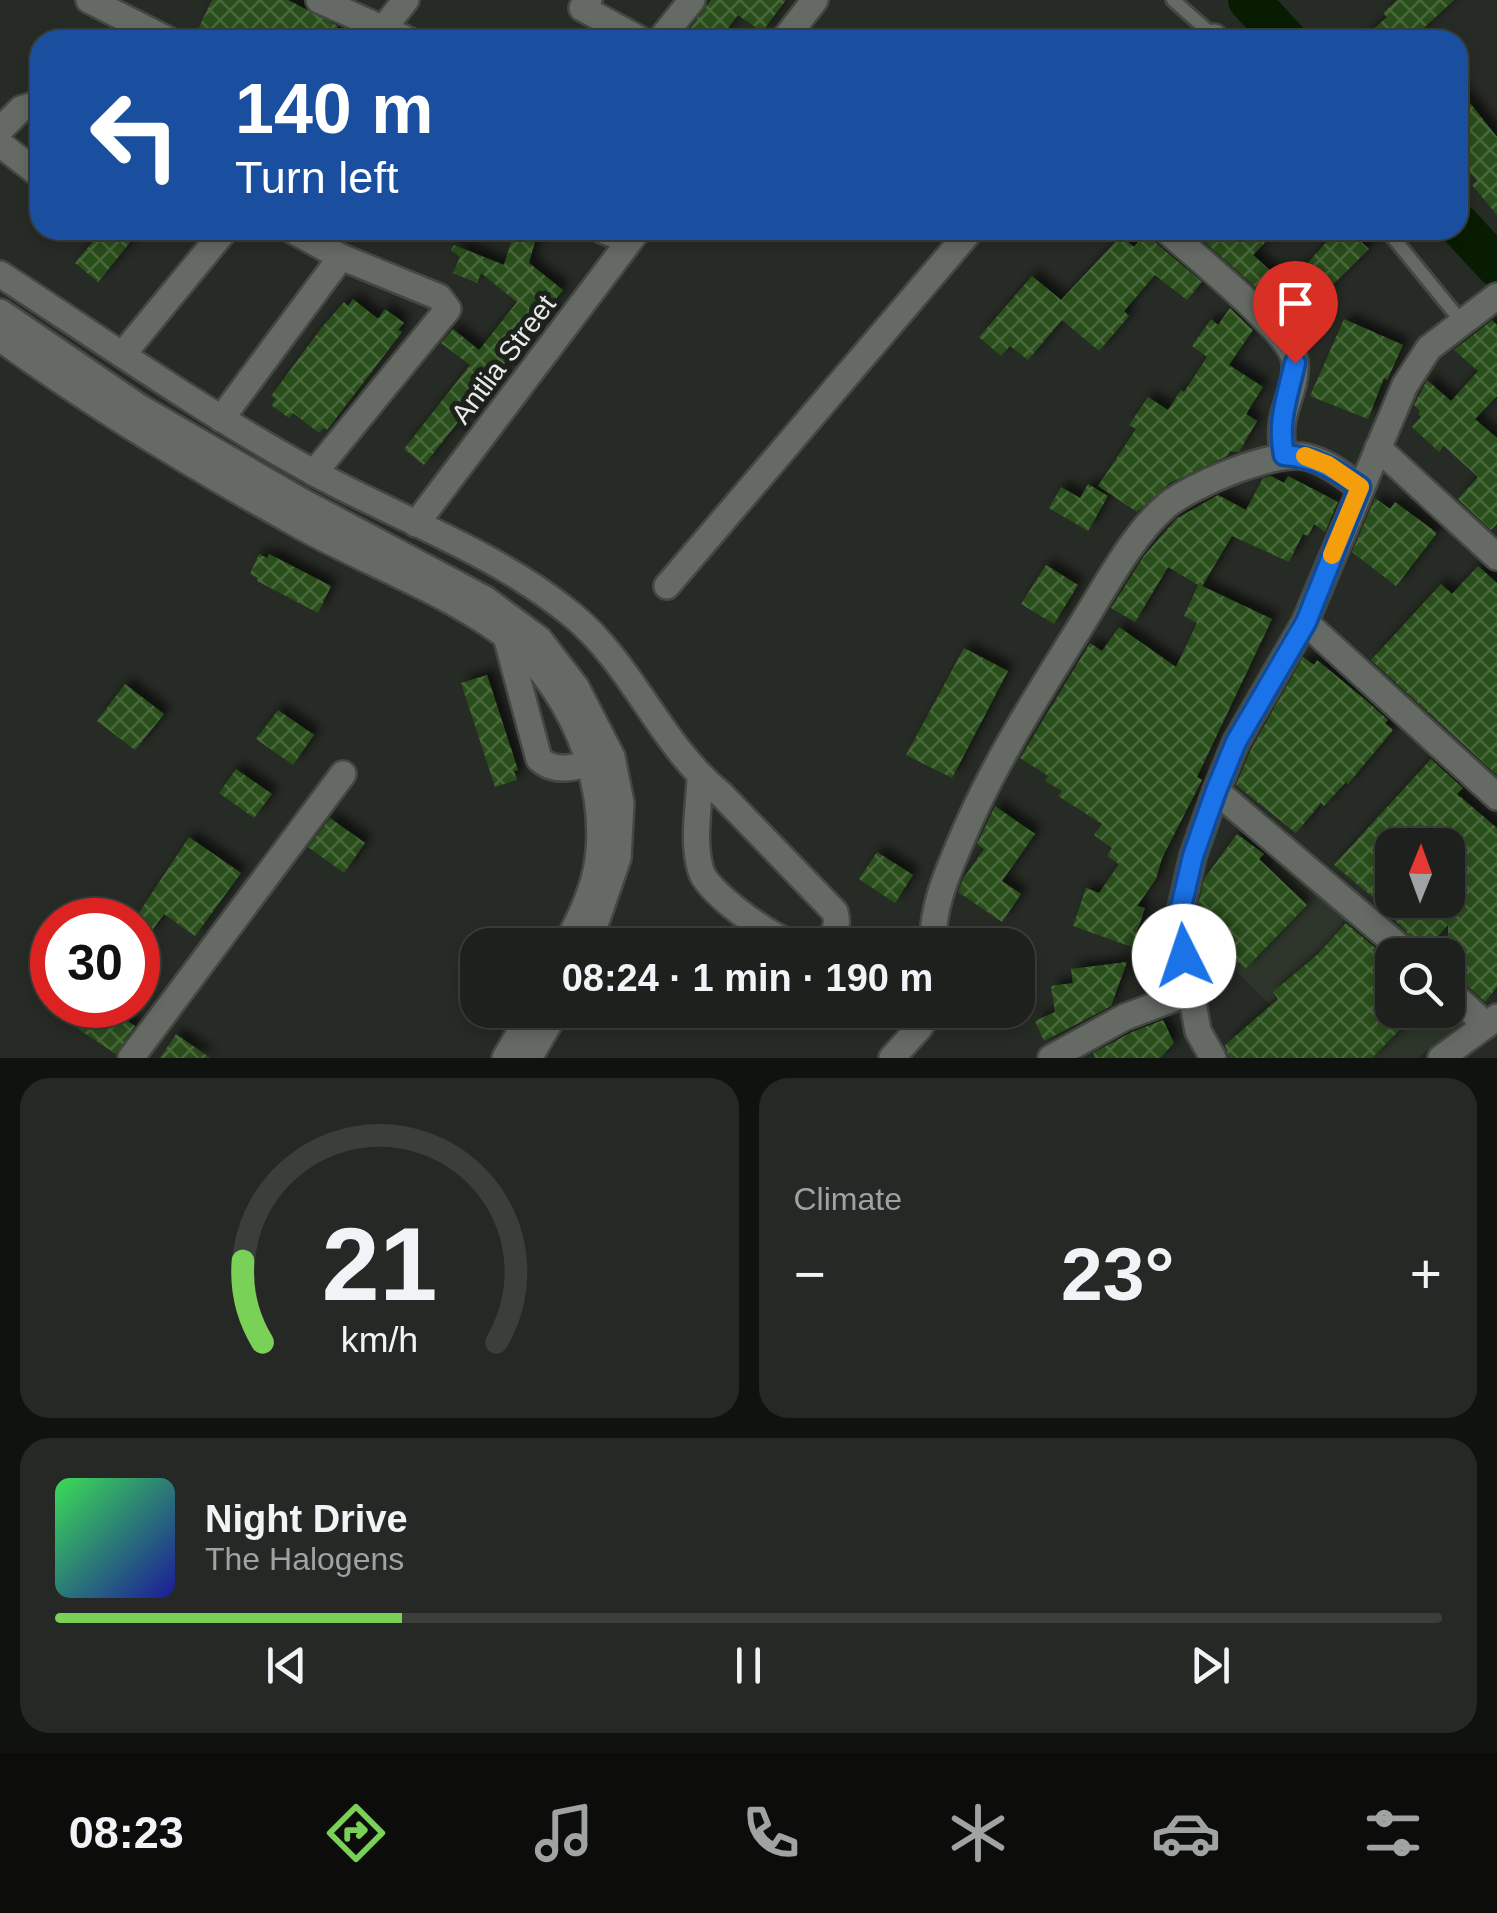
<!DOCTYPE html>
<html lang="en">
<head>
<meta charset="utf-8">
<style>
  :root { --surface:#1d201c; --page:#252825; --text:#f1f3f6; --muted:#a0a3a3; --line:#3b3e3b; --accent:#7ad157 }
  body { margin:0; font-family:Arial,sans-serif; background:var(--page); color:var(--text); height:100vh; display:flex; flex-direction:column; font-size:38px; white-space:nowrap }
  * { box-sizing:border-box; margin:0 }
  p { font-size:32px; color:var(--muted) }
  .icon { flex:none; width:55px; height:55px; fill:none; stroke:currentColor; stroke-width:2; stroke-linecap:round; stroke-linejoin:round }
  .map { position:relative; height:1058px; overflow:hidden }
  .drawer { display:flex; flex-direction:column; gap:20px; padding:20px; background:#10120f; flex:1 }
  .drawer>* { flex:none }
  .banner { position:absolute; left:30px; top:30px; width:1438px; height:210px; border-radius:30px; box-shadow:0 5px 15px #0003,0 0 0 2px var(--line); background:#1a4fa0; color:#fff; overflow:hidden }
  .needle { width:65px; rotate:1deg }
  .controls { position:absolute; left:1375px; top:828px; display:grid; gap:20px }
  .controls a { display:grid; place-items:center; width:90px; height:90px; border-radius:20px; background:var(--surface); box-shadow:0 5px 15px #0003,0 0 0 2px var(--line); font-size:50px }
  .speed { position:absolute; left:30px; top:898px; display:flex; gap:20px; font-size:50px; font-weight:700; text-align:center }
  .speed>* { display:grid; place-content:center; width:130px; height:130px; border-radius:50%; background:var(--surface); box-shadow:0 5px 15px #0003,0 0 0 2px var(--line); line-height:1 }
  .speed .limit { border:15px solid #d22; background:#fff; color:#111 }
  .pin { position:absolute; display:grid; place-items:center; width:85px; height:85px; color:#fff; margin:-102px -42px; border-radius:50% 50% 50% 0; rotate:-45deg; box-shadow:0 0 10px #0007 }
  .pin .icon { rotate:45deg }
  .me { position:absolute; width:110px; margin:-55px; rotate:356deg; stroke-linejoin:round; filter:drop-shadow(0 0 8px #0008) }
  .turn { display:flex; align-items:center; gap:35px; height:210px; padding:0 40px; font-size:45px }
  .turn .icon { width:130px; height:130px; stroke-width:2.5 }
  .turn b { display:block; font-size:70px; line-height:85px }
  .big { font-size:75px; font-weight:700; line-height:1.1 }
  .drawer .card { flex:1; display:flex; flex-direction:column; justify-content:center; gap:15px; min-width:0; padding:0 35px; border-radius:30px; background:var(--page) }
  .drawer .dial { align-items:center; gap:0 }
  .dial svg { height:260px; overflow:visible; fill:none; stroke:var(--line); stroke-width:7; stroke-linecap:round; text-anchor:middle }
  .dial text { fill:var(--text); stroke:none }
  .song { display:flex; align-items:center; gap:30px }
  .cover { width:120px; height:120px; border-radius:15px; background:linear-gradient(135deg,hsl(130 70% 55%),hsl(240 70% 35%)) }
  .played { height:10px; border-radius:5px; background:linear-gradient(90deg,var(--accent) 25%,var(--line) 25%) }
  .keys { display:flex; justify-content:space-around; direction:ltr }
  .heat { display:flex; justify-content:space-between; align-items:center; font-size:55px; direction:ltr }
  .drawer .tiles { flex:1; display:grid; gap:20px; grid-template-columns:1fr 1fr }
  .card:last-child { grid-column:span 2 }
  .trip { position:absolute; left:460px; top:928px; width:575px; height:100px; border-radius:30px; background:var(--surface); box-shadow:0 5px 15px #0003,0 0 0 2px var(--line); font-weight:700; line-height:100px; text-align:center }
  .menu { display:flex; height:160px; justify-content:space-around; align-items:center; background:#0c0d0b; color:var(--muted) }
  .menu .icon { width:70px; height:70px }
  .menu .on { color:var(--accent) }
  .menu b { font-size:45px; color:var(--text) }
  .map>svg:first-child { display:block }
  .built { fill:#2e362b }
  .lines { fill:none; stroke-linecap:round; stroke-linejoin:round }
  .river { stroke:#081c02; stroke-width:42 }
  .building { fill:url(#building-cross-hatch); fill-rule:evenodd; filter:url(#shadow) }
  .service-casing { stroke:#444742; stroke-width:18 }
  .minor-casing { stroke:#444742; stroke-width:30 }
  .service { stroke:#656b64; stroke-width:12 }
  .minor { stroke:#656b64; stroke-width:25 }
  .route-casing { stroke:#114b97; stroke-width:25 }
  .route { stroke:#1a73e8; stroke-width:18 }
  .slow { stroke:#f59e0b; stroke-width:18 }
  .labels { text-anchor:middle; stroke-width:10; stroke-linejoin:round; paint-order:stroke }
  .street-label { font-size:28px; fill:#e7eae6; stroke:#1d211c }
</style>
</head>
<body>
<div class="map">
<svg width="1497" height="1058" viewBox="0 0 1497 1058">
  <defs>
    <pattern id="building-cross-hatch" width="8" height="8" patternUnits="userSpaceOnUse" patternTransform="scale(2.5)"><rect width="8" height="8" fill="#294e1a"/><path d="M0 0l8 8M0 8l8-8" fill="none" stroke="#48683b"/></pattern>
    <filter id="shadow"><feDropShadow dx="7" dy="-7" stdDeviation="5" flood-color="#0009"/></filter>
  </defs>
  <rect width="100%" height="100%" fill="#272b25"/>
  <!-- built -->
  <path class="built" d="M1282 854 1392 957V1010L1448 1008 1463 1023 1417 1058H1325L1201 937Z"/>
  <g class="lines">
    <!-- river -->
    <g class="river">
      <path d="M1249 0 1286 40"/>
      <path d="M1458 224 1497 266"/>
    </g>
  </g>
  <!-- building -->
  <g class="building">
    <path d="M212 0H288L338 26 331 40H220L198 29Z"/>
    <path d="M711 0H786L762 32 738 15 719 40H681Z"/>
    <path d="M1397 0H1454L1411 40H1361L1387 17 1383 13Z"/>
    <path d="M1458 88 1497 137V215L1472 185 1477 181 1458 158Z"/>
    <path d="M110 230H140L98 282 75 263 99 234 104 238Z"/>
    <path d="M1149 230 1155 242 1202 282 1187 300 1155 275 1124 311 1129 316 1099 351 1062 320 1028 360 1010 346 1001 356 979 337 1032 276 1061 300 1121 236 1134 247Z"/>
    <path d="M1191 230H1277L1253 255 1287 286 1337 230H1366L1358 239 1369 249 1292 325 1250 282Z"/>
    <path d="M514 232 536 238 529 263 563 290 424 465 404 449 470 365 441 343 453 329 479 350 517 302 481 273 477 283 453 273 460 257 451 250 454 245 504 265Z"/>
    <path d="M353 299 378 319 385 309 404 323 398 330 402 332 327 430 323 428 319 433 293 413 289 418 271 405 276 399 271 396 322 327 344 302 348 306Z"/>
    <path d="M1230 308 1253 330 1229 365 1263 387 1246 414 1257 421 1239 452 1230 451 1227 456 1170 483 1137 512 1098 486 1136 429 1129 425 1148 397 1168 410 1181 390 1184 392 1207 357 1192 346 1211 319 1218 325Z"/>
    <path d="M1344 319 1403 345 1387 380 1384 378 1368 419 1310 396Z"/>
    <path d="M1492 320 1497 325V396L1475 419 1497 438V524L1491 530 1458 499 1478 477 1444 446 1439 452 1412 427 1421 417 1418 414 1420 411 1414 405 1427 380 1451 401 1478 371 1454 350Z"/>
    <path d="M1271 476 1284 483 1288 476 1338 502 1325 532 1314 524 1308 536 1303 534 1289 562 1232 536 1202 586 1272 619 1197 777 1202 780 1162 858 1156 879 1137 906 1145 908 1132 947 1073 926 1086 888 1099 893 1119 864 1107 856 1112 848 1094 835 1102 824 1058 796 1062 791 1045 781 1048 776 1020 758 1090 643 1102 651 1119 627 1176 667 1197 623 1184 616 1198 585 1168 567 1135 622 1111 608 1144 556 1176 519 1218 495 1246 510 1263 478Z"/>
    <path d="M1088 484 1108 496 1088 531 1049 508 1061 487 1080 498Z"/>
    <path d="M1375 498 1390 509 1395 502 1437 533 1396 586 1352 552Z"/>
    <path d="M259 554 267 558 269 554 331 586 318 613 257 581 258 578 250 574Z"/>
    <path d="M1046 565 1078 585 1054 624 1021 604Z"/>
    <path d="M1478 566 1497 583V775L1371 660 1441 584 1452 594Z"/>
    <path d="M964 648 1008 671 952 778 906 755Z"/>
    <path d="M1303 657 1314 665 1317 660 1368 702 1388 720 1385 723 1393 730 1348 784 1346 782 1324 806 1321 803 1296 833 1236 785 1251 749Z"/>
    <path d="M487 675 518 770 514 771 517 780 495 787 461 683Z"/>
    <path d="M125 684 164 714 135 750 97 721Z"/>
    <path d="M278 710 314 735 293 765 256 739Z"/>
    <path d="M1431 759 1463 788 1457 794 1497 828V987L1485 1002 1448 968V925L1425 951 1369 894 1334 865ZM1392 845H1448V900H1392Z"/>
    <path d="M236 769 272 794 254 818 219 793Z"/>
    <path d="M995 806 1035 834 1002 881 1021 894 1002 922 958 892 963 879 984 849 977 844Z"/>
    <path d="M330 818 365 843 344 873 308 847Z"/>
    <path d="M1237 834 1264 854 1259 859 1307 905 1245 969 1213 938 1226 924 1198 904 1204 879Z"/>
    <path d="M189 837 241 873 195 936 164 914 148 936 138 929V920H134Z"/>
    <path d="M877 852 913 875 895 903 859 879Z"/>
    <path d="M1346 923 1392 962V1010H1419L1372 1058H1229L1225 1045 1278 999 1273 992 1318 954Z"/>
    <path d="M1127 962 1111 1006 1044 1041 1035 1021 1055 1012 1051 986 1073 983 1071 969Z"/>
    <path d="M77 1005H105L135 1026 116 1054 66 1021Z"/>
    <path d="M1163 1020 1174 1043 1160 1058H1095L1093 1053 1132 1032Z"/>
    <path d="M176 1034 210 1058H160Z"/>
  </g>
  <g class="lines">
    <defs>
      <g id="service">
        <path d="M1173 0 1216 38"/>
        <path d="M1387 230 1461 321"/>
      </g>
      <g id="minor">
        <path d="M89 0 168 40"/>
        <path d="M319 0 408 40"/>
        <path d="M589 0 582 8 641 40"/>
        <path d="M375 39 406 0"/>
        <path d="M660 40 692 0"/>
        <path d="M784 40 815 0"/>
        <path d="M1205 40 1214 37"/>
        <path d="M0 130 21 109 40 103"/>
        <path d="M0 144 40 175"/>
        <path d="M292 230 341 257 439 297 448 309 314 473"/>
        <path d="M602 230 629 241"/>
        <path d="M1166 230C1191 253 1293 333 1295 363 1297 396 1274 412 1284 455"/>
        <path d="M0 274C103 341 205 413 313 472 399 519 495 552 571 614 633 664 660 745 721 794L835 912C843 940 816 949 791 943 770 937 707 892 701 871 692 843 699 807 700 778"/>
        <path d="M0 312 139 407 303 502 485 599 539 639 576 687 612 757 621 803 618 858 588 945"/>
        <path d="M0 338C93 406 194 467 295 523 362 561 439 588 502 633 568 682 609 779 598 860 594 890 580 918 566 945"/>
        <path d="M123 354 225 230"/>
        <path d="M221 419 341 257"/>
        <path d="M1378 448 1497 557"/>
        <path d="M416 524 638 230"/>
        <path d="M667 586 971 230"/>
        <path d="M1305 622 1497 797"/>
        <path d="M506 636 539 759C557 776 582 765 603 759"/>
        <path d="M1216 791 1409 955"/>
        <path d="M933 945C932 905 948 872 963 836 995 761 1039 693 1082 624 1107 584 1131 537 1166 506 1191 485 1276 449 1307 457 1327 462 1343 475 1360 487"/>
        <path d="M1448 990 1486 1025"/>
        <path d="M131 1058 343 774"/>
        <path d="M505 1058 533 1010"/>
        <path d="M529 1058 557 1010"/>
        <path d="M892 1058 920 1027 930 1010"/>
        <path d="M1051 1058 1125 1017 1191 992"/>
        <path d="M1213 1058 1198 1031 1178 921 1193 856 1216 791 1236 742 1305 622 1405 385 1429 348 1497 296"/>
        <path d="M1441 1058 1497 1017"/>
      </g>
    </defs>
    <!-- service casing -->
    <use href="#service" class="service-casing"/>
    <!-- minor casing -->
    <use href="#minor" class="minor-casing"/>
    <!-- service -->
    <use href="#service" class="service"/>
    <!-- minor -->
    <use href="#minor" class="minor"/>
  </g>
  <g class="lines">
    <defs>
      <path id="route" d="M1184 956 1178 920 1193 856 1216 791 1236 742 1306 622 1360 487C1335 469 1315 457 1284 455 1277 422 1288 395 1295 363"/>
    </defs>
    <!-- route casing -->
    <use href="#route" class="route-casing"/>
    <!-- route -->
    <use href="#route" class="route"/>
    <!-- slow -->
    <path class="slow" d="M1305 456 1328 465 1360 487 1332 555"/>
  </g>
  <g class="labels">
    <!-- street labels -->
    <g class="street-label">
      <text transform="translate(503 359) rotate(-53)" y="10">Antlia Street</text>
    </g>
  </g>
</svg>
<div class="controls">
<a><svg class="needle" viewBox="-14 -14 28 28"><path d="M0-13l5 13h-10z" fill="#e53935"/><path d="M0 13l5-13h-10z" fill="#a0a3a3"/></svg></a>
<a><svg class="icon" aria-label="search" viewBox="0 0 24 24"><circle cx="10" cy="10" r="6"/><path d="M15 15l6 6"/></svg></a>
</div>
<div class="speed"><div class="limit">30</div></div>
<div class="pin" style="left:1295px;top:363px;background:#d93025"><svg class="icon" aria-label="arrive" viewBox="0 0 24 24"><path d="M6 21V4h12l-3 4 3 4H6"/></svg></div>
<svg class="me" style="left:1184px;top:956px" viewBox="-20 -20 40 40"><circle r="19" fill="#fff"/><path d="M0-13L10 11 0 6-10 11z" fill="#1a73e8"/></svg>
<div class="trip">08:24 · 1 min · 190 m</div>
<div class="banner">
<div class="turn"><svg class="icon" aria-label="left" viewBox="0 0 24 24"><path d="M17 20v-9H6M10 6l-5 5 5 5"/></svg><div><b>140 m</b>Turn left</div></div>
</div>
</div>
<section class="drawer">
<div class="tiles">
<div class="card dial"><svg viewBox="0 0 100 80">
<path d="M14 69A42 42 0 1 1 86 69"/>
<path d="M14 69A42 42 0 0 1 8 44" stroke="#7ad157"/>
<text x="50" y="56" font-size="32" font-weight="700">21</text>
<text x="50" y="72" font-size="11">km/h</text>
</svg></div>
<div class="card"><p>Climate</p>
<div class="heat"><a>−</a><b class="big">23°</b><a>+</a></div>
</div>
<div class="card">
<div class="song"><i class="cover"></i><div><b>Night Drive</b><p>The Halogens</p></div></div>
<div class="played"></div>
<div class="keys"><svg class="icon" aria-label="previous" viewBox="0 0 24 24"><path d="M18 5L8 12l10 7zM5 5v14"/></svg><svg class="icon" aria-label="pause" viewBox="0 0 24 24"><path d="M8 5v14M16 5v14"/></svg><svg class="icon" aria-label="next" viewBox="0 0 24 24"><path d="M6 5l10 7-10 7zM19 5v14"/></svg></div>
</div>
</div>
</section>
<nav class="menu">
<b>08:23</b>
<svg class="icon on" aria-label="directions" viewBox="0 0 24 24"><path d="M12 3l9 9-9 9-9-9zM9 14v-3h6M13 9l2 2-2 2"/></svg>
<svg class="icon" aria-label="music" viewBox="0 0 24 24"><path d="M9 18V5l10-2v13"/><circle cx="6" cy="18" r="3"/><circle cx="16" cy="16" r="3"/></svg>
<svg class="icon" aria-label="phone" viewBox="0 0 24 24"><path d="M5 4h4l2 5-3 2q2 4 5 5l2-3 5 2v4C11 20 4 13 5 4z"/></svg>
<svg class="icon" aria-label="climate" viewBox="0 0 24 24"><path d="M12 3v18M4 7l16 10M4 17L20 7"/></svg>
<svg class="icon" aria-label="car" viewBox="0 0 24 24"><path d="M5 17H2v-5l4-1 3-4h7l3 4 3 1v5h-3M9 17h6M6 11h13"/><circle cx="7" cy="17" r="2"/><circle cx="17" cy="17" r="2"/></svg>
<svg class="icon" aria-label="filters" viewBox="0 0 24 24"><path d="M4 7h16M4 17h16"/><circle cx="9" cy="7" r="2"/><circle cx="15" cy="17" r="2"/></svg>
</nav>
</body>
</html>
